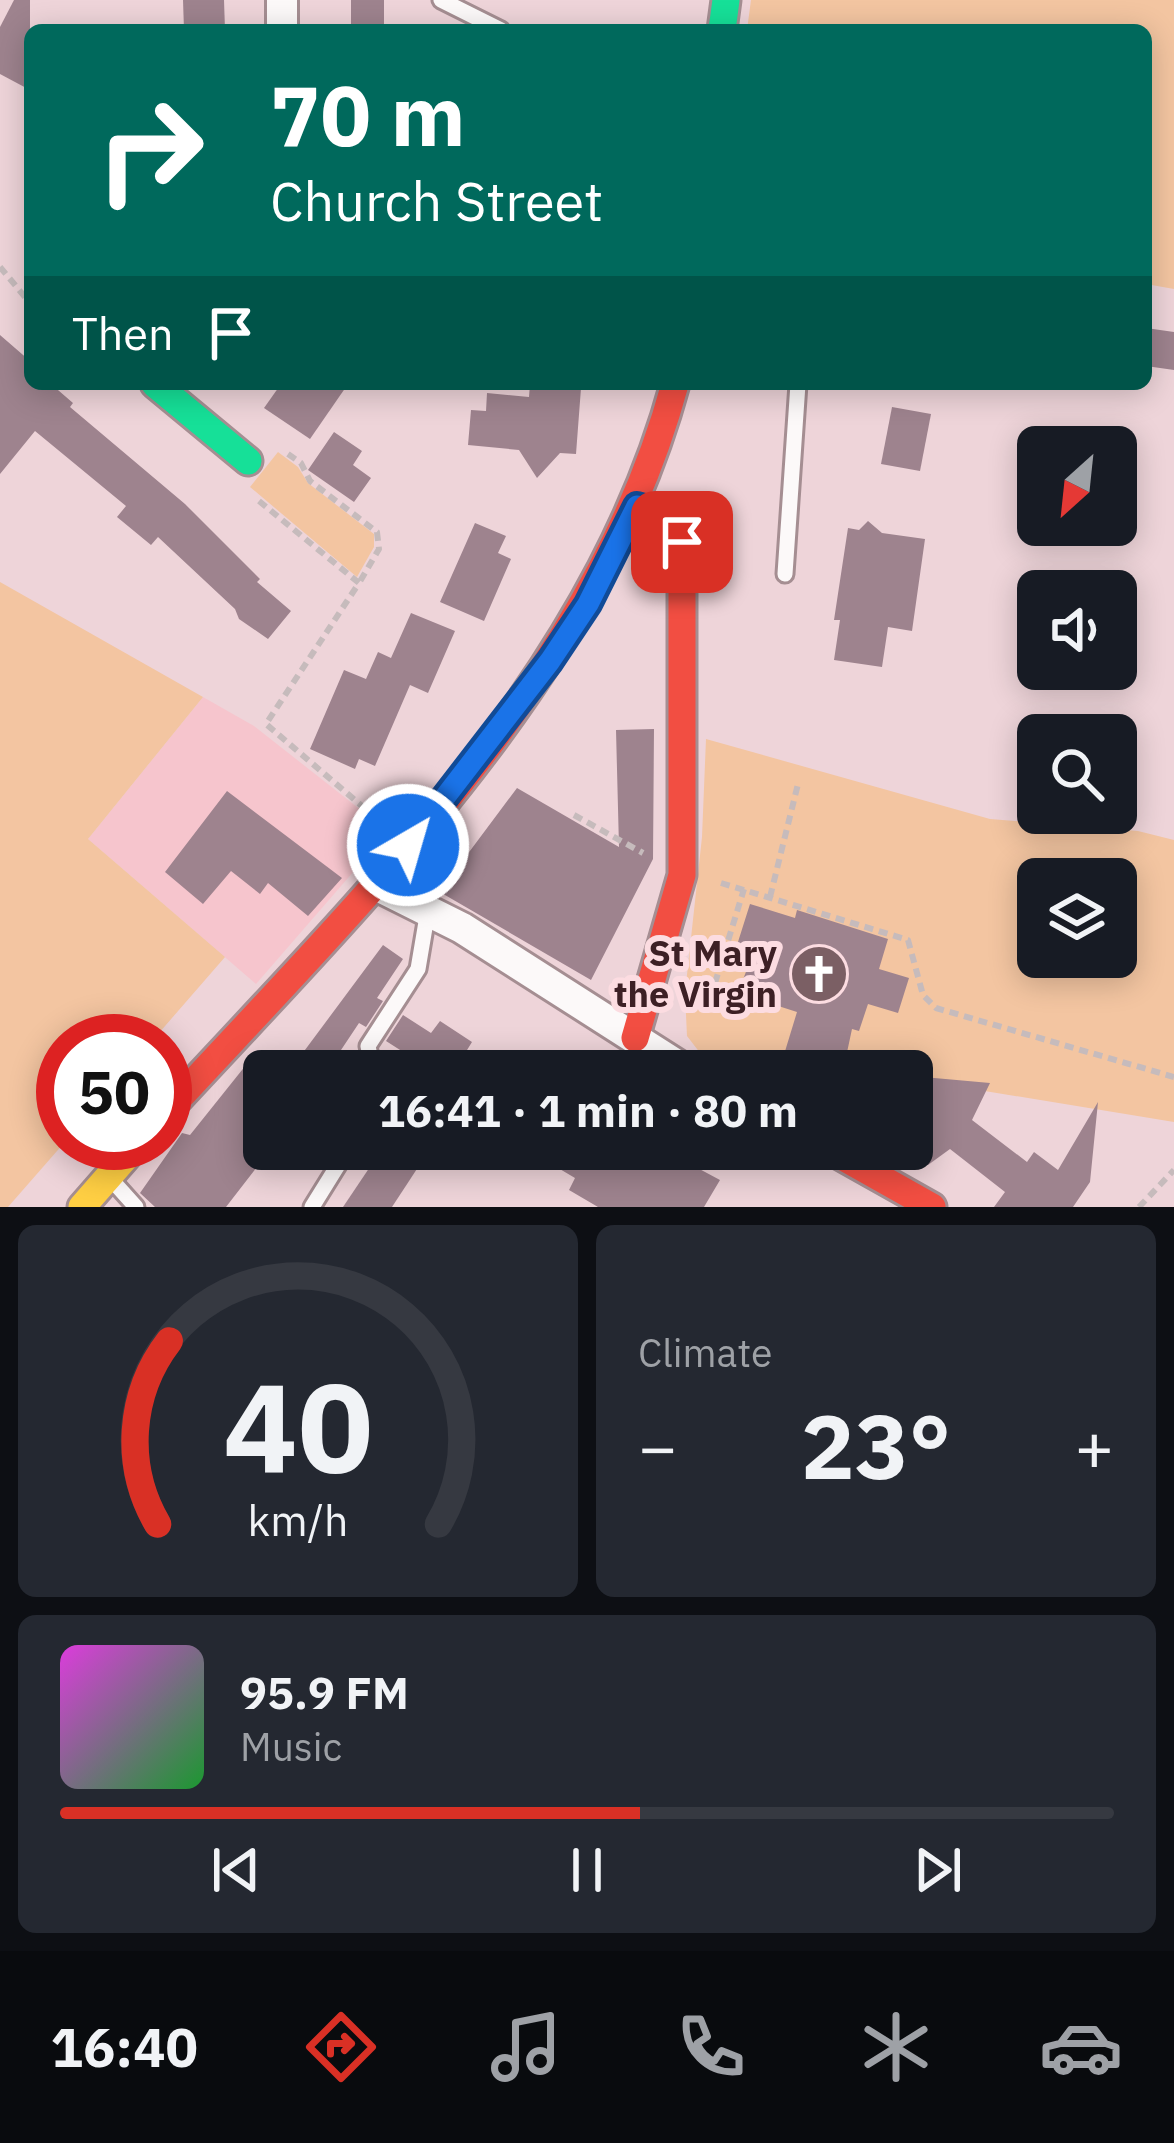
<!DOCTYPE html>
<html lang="en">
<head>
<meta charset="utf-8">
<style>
  :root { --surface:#171b24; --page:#242831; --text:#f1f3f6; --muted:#9ea1a6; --line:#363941; --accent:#d93025 }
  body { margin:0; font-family:"IBM Plex Sans",sans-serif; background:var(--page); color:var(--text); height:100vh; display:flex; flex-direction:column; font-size:45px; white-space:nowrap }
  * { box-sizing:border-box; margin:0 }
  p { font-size:39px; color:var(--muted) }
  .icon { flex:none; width:66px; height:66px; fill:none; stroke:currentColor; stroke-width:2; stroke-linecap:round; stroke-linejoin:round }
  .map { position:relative; height:1207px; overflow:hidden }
  .panel { display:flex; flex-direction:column; gap:18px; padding:18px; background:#0d0f14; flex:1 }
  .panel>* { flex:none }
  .top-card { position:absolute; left:24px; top:24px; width:1128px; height:366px; border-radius:18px; box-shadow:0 6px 30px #0003; background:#00695c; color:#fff; overflow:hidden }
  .needle { width:78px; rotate:207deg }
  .controls { position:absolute; left:1017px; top:426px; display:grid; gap:24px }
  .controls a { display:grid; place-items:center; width:120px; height:120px; border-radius:18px; background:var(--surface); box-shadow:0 6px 30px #0003; font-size:60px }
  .speed { position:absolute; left:36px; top:1014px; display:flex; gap:24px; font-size:60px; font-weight:700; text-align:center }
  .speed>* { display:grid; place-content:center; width:156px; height:156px; border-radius:50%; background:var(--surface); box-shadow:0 6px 30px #0003; line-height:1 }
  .speed .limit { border:18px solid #d22; background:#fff; color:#111 }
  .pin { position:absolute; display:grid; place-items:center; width:102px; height:102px; color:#fff; margin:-51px; border-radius:24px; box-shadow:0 6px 18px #0006 }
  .me { position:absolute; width:132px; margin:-66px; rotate:38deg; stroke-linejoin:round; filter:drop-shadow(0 0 9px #0008) }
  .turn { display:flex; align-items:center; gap:42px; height:252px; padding:0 48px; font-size:54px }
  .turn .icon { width:156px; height:156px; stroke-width:2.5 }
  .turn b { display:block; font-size:84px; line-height:102px }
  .then { display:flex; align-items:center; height:114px; padding:0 48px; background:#0003; gap:24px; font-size:45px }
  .big { font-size:90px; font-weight:700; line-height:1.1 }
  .panel .widget { flex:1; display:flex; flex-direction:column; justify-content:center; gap:18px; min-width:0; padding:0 42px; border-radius:18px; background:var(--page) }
  .panel .dial { align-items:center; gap:0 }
  .dial svg { height:312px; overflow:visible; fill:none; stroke:var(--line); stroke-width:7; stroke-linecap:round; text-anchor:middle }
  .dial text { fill:var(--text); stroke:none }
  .song { display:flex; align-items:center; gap:36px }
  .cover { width:144px; height:144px; border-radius:18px; background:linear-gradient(135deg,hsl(300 70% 55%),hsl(130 70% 35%)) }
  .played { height:12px; border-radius:6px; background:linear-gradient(90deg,var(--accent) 55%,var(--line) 55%) }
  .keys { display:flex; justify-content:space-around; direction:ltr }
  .heat { display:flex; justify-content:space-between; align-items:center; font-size:66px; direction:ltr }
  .panel .tiles { flex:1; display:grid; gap:18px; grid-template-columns:1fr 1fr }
  .widget:last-child { grid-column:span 2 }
  .trip { position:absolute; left:243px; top:1050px; width:690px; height:120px; border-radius:18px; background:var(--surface); box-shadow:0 6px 30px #0003; font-weight:700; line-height:120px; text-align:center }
  .tabs { display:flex; height:192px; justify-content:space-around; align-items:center; background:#090b0e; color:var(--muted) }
  .tabs .icon { width:84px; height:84px }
  .tabs .on { color:var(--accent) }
  .tabs b { font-size:54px; color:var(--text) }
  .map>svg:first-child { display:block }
  .built { fill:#f6c5cd }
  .green { fill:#f3c5a1; fill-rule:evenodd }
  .building { fill:#9e838e }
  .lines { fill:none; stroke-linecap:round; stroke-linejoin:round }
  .lane-casing { stroke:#a58e92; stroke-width:21 }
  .street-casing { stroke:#a58e92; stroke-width:36 }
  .fast-casing { stroke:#a58e92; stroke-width:33 }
  .slow-casing { stroke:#a58e92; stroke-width:33 }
  .jam-casing { stroke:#a58e92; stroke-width:33 }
  .path { stroke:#c6bbbc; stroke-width:6; stroke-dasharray:9 6; stroke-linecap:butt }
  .lane { stroke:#fcf9f9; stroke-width:15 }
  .street { stroke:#fcf9f9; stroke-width:30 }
  .fast { stroke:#16e098; stroke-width:27 }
  .slow { stroke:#ffcf43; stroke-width:27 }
  .jam { stroke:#f24e42; stroke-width:27 }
  .route-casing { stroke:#114b97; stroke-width:30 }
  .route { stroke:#1a73e8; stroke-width:21 }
  .labels { text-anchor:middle; stroke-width:12; stroke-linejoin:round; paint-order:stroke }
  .poi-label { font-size:36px; font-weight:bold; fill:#3d2025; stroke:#fcdce1; text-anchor:end }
</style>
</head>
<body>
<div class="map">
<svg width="1174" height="1207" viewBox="0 0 1174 1207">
  <rect width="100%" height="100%" fill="#eed4d9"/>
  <!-- built -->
  <path class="built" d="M203 697 254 726 385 829 374 848 256 984 88 839Z"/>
  <!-- green -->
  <g class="green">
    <path d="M751 0H1174V289L1146 284V30H747Z"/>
    <path d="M278 452 298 467 308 483 374 534V547L357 577 250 487Z"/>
    <path d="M0 582 203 697 88 839 225 957 152 1041H63L64 1143 8 1207H0Z"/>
    <path d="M706 739 990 819 1138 831 1174 840V1122L912 1079V1071H714L687 1036 685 993 702 837ZM1038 879H1116V957H1038Z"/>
  </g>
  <!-- building -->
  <g class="building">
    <path d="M14 0H30V90L0 74V27Z"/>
    <path d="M183 0H224L225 30H184Z"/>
    <rect x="351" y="0" width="33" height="30"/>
    <path d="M1146 328 1174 332V370L1146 366Z"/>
    <path d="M0 335 30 361V384H51L73 403 70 407 185 504 260 579 257 582 291 611 268 639 239 619 235 609 158 537 151 545 117 517 126 506 35 431 0 474Z"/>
    <path d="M281 384H348L310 439 264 408Z"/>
    <path d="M530 384 581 388 576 454 560 453 537 478 519 450 468 445 471 410 486 411 487 393 529 397Z"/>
    <path d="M892 407 931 414 920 471 881 464Z"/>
    <path d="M334 432 362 451 353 465 371 478 354 502 308 470Z"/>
    <path d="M868 521 882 533 925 539 912 631 888 627 882 667 834 660 840 620H834L848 528 859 530Z"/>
    <path d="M475 523 506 536 498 553 511 559 484 621 440 602Z"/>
    <path d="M411 613 455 631 428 693 410 685 375 766 359 759 355 769 310 749 344 670 366 679 378 652 391 658Z"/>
    <path d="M654 729 653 859 591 980 414 877 431 856 455 871 517 788 619 847 616 730Z"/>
    <path d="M227 791 342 878 308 916 268 883 260 894 231 871 203 904 165 872Z"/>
    <path d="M750 904 795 918 797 910 888 939 879 969 909 978 898 1013 868 1004 859 1031 852 1029 843 1071H779L797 1012 769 1003 771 994 741 985 747 969 731 964Z"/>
    <path d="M383 945 403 959 377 998 383 1001 366 1027 359 1023 327 1071 302 1054Z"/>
    <path d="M403 1015 431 1033 440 1021 472 1042 454 1071H433L386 1041Z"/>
    <path d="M246 1065 264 1077V1158L226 1207H155L140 1193 182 1133 190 1135Z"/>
    <path d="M912 1076 990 1083 972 1120 1027 1162 1034 1152 1058 1170 1098 1102 1090 1182 1073 1207H994L1005 1192 950 1149 928 1165 912 1159Z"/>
    <path d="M382 1149H430L392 1207H343Z"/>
    <path d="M526 1149H662L720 1180 704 1207H598L569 1190 575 1178Z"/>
  </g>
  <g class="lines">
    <defs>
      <g id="lane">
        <path d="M441 0 501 30"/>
        <path d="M785 574 798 384"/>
        <path d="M373 1071 368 1046 418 969 428 910"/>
        <path d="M110 1178 136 1207"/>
        <path d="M312 1207 348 1149"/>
      </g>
      <g id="street">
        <path d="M282 0V30"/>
        <path d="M376 885 462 928 686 1071"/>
      </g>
      <g id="fast">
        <path d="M722 30 726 0"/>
        <path d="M155 384 248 461"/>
      </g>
      <path id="slow" d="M82 1207 138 1143"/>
      <g id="jam">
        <path d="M635 1038 682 875V542L671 521 637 506"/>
        <path d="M165 1113C364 897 596 675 675 384"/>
        <path d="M829 1149 932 1207"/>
      </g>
    </defs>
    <!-- lane casing -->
    <use href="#lane" class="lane-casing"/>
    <!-- street casing -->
    <use href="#street" class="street-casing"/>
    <!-- fast casing -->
    <use href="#fast" class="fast-casing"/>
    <!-- slow casing -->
    <use href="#slow" class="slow-casing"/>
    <!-- jam casing -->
    <use href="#jam" class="jam-casing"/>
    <!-- path -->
    <g class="path">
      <path d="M0 267 30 303"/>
      <path d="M288 454 301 463 310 481 377 532 379 549 359 583"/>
      <path d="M259 501 359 583 266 724 376 818"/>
      <path d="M574 815 643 853"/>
      <path d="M721 883 908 940 923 995 936 1008 1174 1077"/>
      <path d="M770 897 798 784"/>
      <path d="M715 983 744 889"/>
      <path d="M1139 1207 1174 1170"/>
    </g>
    <!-- lane -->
    <use href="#lane" class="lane"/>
    <!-- street -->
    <use href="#street" class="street"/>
    <!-- fast -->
    <use href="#fast" class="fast"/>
    <!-- slow -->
    <use href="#slow" class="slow"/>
    <!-- jam -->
    <use href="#jam" class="jam"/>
  </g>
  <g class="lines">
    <defs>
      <path id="route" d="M408 845 550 661 588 604 637 506C661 512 676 518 682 542"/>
    </defs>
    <!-- route casing -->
    <use href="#route" class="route-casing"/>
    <!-- route -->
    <use href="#route" class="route"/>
  </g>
  <!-- icons -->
  <defs>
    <symbol id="church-disc" viewBox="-11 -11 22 22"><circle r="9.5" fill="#7b5f64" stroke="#fcdce1"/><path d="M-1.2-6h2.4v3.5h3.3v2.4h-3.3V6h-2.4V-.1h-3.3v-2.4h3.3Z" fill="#fff"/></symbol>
  </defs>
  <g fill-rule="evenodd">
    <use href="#church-disc" x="786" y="941" width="66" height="66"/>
  </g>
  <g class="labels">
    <!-- poi labels -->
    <g class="poi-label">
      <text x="777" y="966">St Mary<tspan x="777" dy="41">the Virgin</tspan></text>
    </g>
  </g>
</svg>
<div class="controls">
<a><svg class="needle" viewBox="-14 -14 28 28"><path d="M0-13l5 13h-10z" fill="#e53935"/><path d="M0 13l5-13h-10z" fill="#9ea1a6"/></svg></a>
<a><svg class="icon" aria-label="sound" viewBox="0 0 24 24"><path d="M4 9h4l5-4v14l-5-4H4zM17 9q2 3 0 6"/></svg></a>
<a><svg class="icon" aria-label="search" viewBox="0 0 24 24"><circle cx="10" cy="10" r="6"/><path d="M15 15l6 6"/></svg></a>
<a><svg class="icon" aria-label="layers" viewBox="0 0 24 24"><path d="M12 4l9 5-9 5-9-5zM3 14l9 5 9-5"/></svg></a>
</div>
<div class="speed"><div class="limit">50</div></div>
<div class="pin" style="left:682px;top:542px;background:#d93025"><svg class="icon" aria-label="arrive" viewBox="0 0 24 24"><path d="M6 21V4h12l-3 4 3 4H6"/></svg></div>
<svg class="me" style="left:408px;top:845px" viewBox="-20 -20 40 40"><circle r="17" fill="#1a73e8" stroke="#fff" stroke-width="3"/><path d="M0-11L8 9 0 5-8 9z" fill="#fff"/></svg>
<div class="trip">16:41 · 1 min · 80 m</div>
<div class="top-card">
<div class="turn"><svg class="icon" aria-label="right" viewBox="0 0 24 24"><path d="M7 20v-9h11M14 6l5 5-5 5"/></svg><div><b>70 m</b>Church Street</div></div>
<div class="then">Then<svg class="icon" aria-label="arrive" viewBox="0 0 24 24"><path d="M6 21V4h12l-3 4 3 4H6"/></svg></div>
</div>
</div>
<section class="panel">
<div class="tiles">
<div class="widget dial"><svg viewBox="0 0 100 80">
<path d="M14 69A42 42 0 1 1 86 69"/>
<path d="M14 69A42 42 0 0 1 17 22" stroke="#d93025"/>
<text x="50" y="56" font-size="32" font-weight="700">40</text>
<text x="50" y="72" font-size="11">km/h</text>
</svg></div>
<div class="widget"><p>Climate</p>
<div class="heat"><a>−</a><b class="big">23°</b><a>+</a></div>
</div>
<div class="widget">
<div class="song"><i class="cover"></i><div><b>95.9 FM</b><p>Music</p></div></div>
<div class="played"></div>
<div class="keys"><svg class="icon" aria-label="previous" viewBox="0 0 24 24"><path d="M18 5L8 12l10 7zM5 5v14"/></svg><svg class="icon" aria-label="pause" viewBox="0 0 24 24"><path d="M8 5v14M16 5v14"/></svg><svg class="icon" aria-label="next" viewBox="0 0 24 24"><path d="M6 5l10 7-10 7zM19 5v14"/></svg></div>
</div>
</div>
</section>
<nav class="tabs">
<b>16:40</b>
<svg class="icon on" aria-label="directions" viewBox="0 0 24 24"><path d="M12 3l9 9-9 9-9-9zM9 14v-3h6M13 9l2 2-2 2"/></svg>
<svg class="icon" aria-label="music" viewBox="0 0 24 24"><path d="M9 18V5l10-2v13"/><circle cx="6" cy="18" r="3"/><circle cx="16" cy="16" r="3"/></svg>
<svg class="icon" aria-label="phone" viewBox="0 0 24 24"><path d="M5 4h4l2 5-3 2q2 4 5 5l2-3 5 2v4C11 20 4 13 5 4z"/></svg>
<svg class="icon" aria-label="climate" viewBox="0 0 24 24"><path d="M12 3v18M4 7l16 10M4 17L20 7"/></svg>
<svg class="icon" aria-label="car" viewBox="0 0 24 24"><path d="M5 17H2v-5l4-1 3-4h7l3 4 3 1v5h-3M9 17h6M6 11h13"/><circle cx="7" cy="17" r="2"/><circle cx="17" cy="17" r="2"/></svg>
</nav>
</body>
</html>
